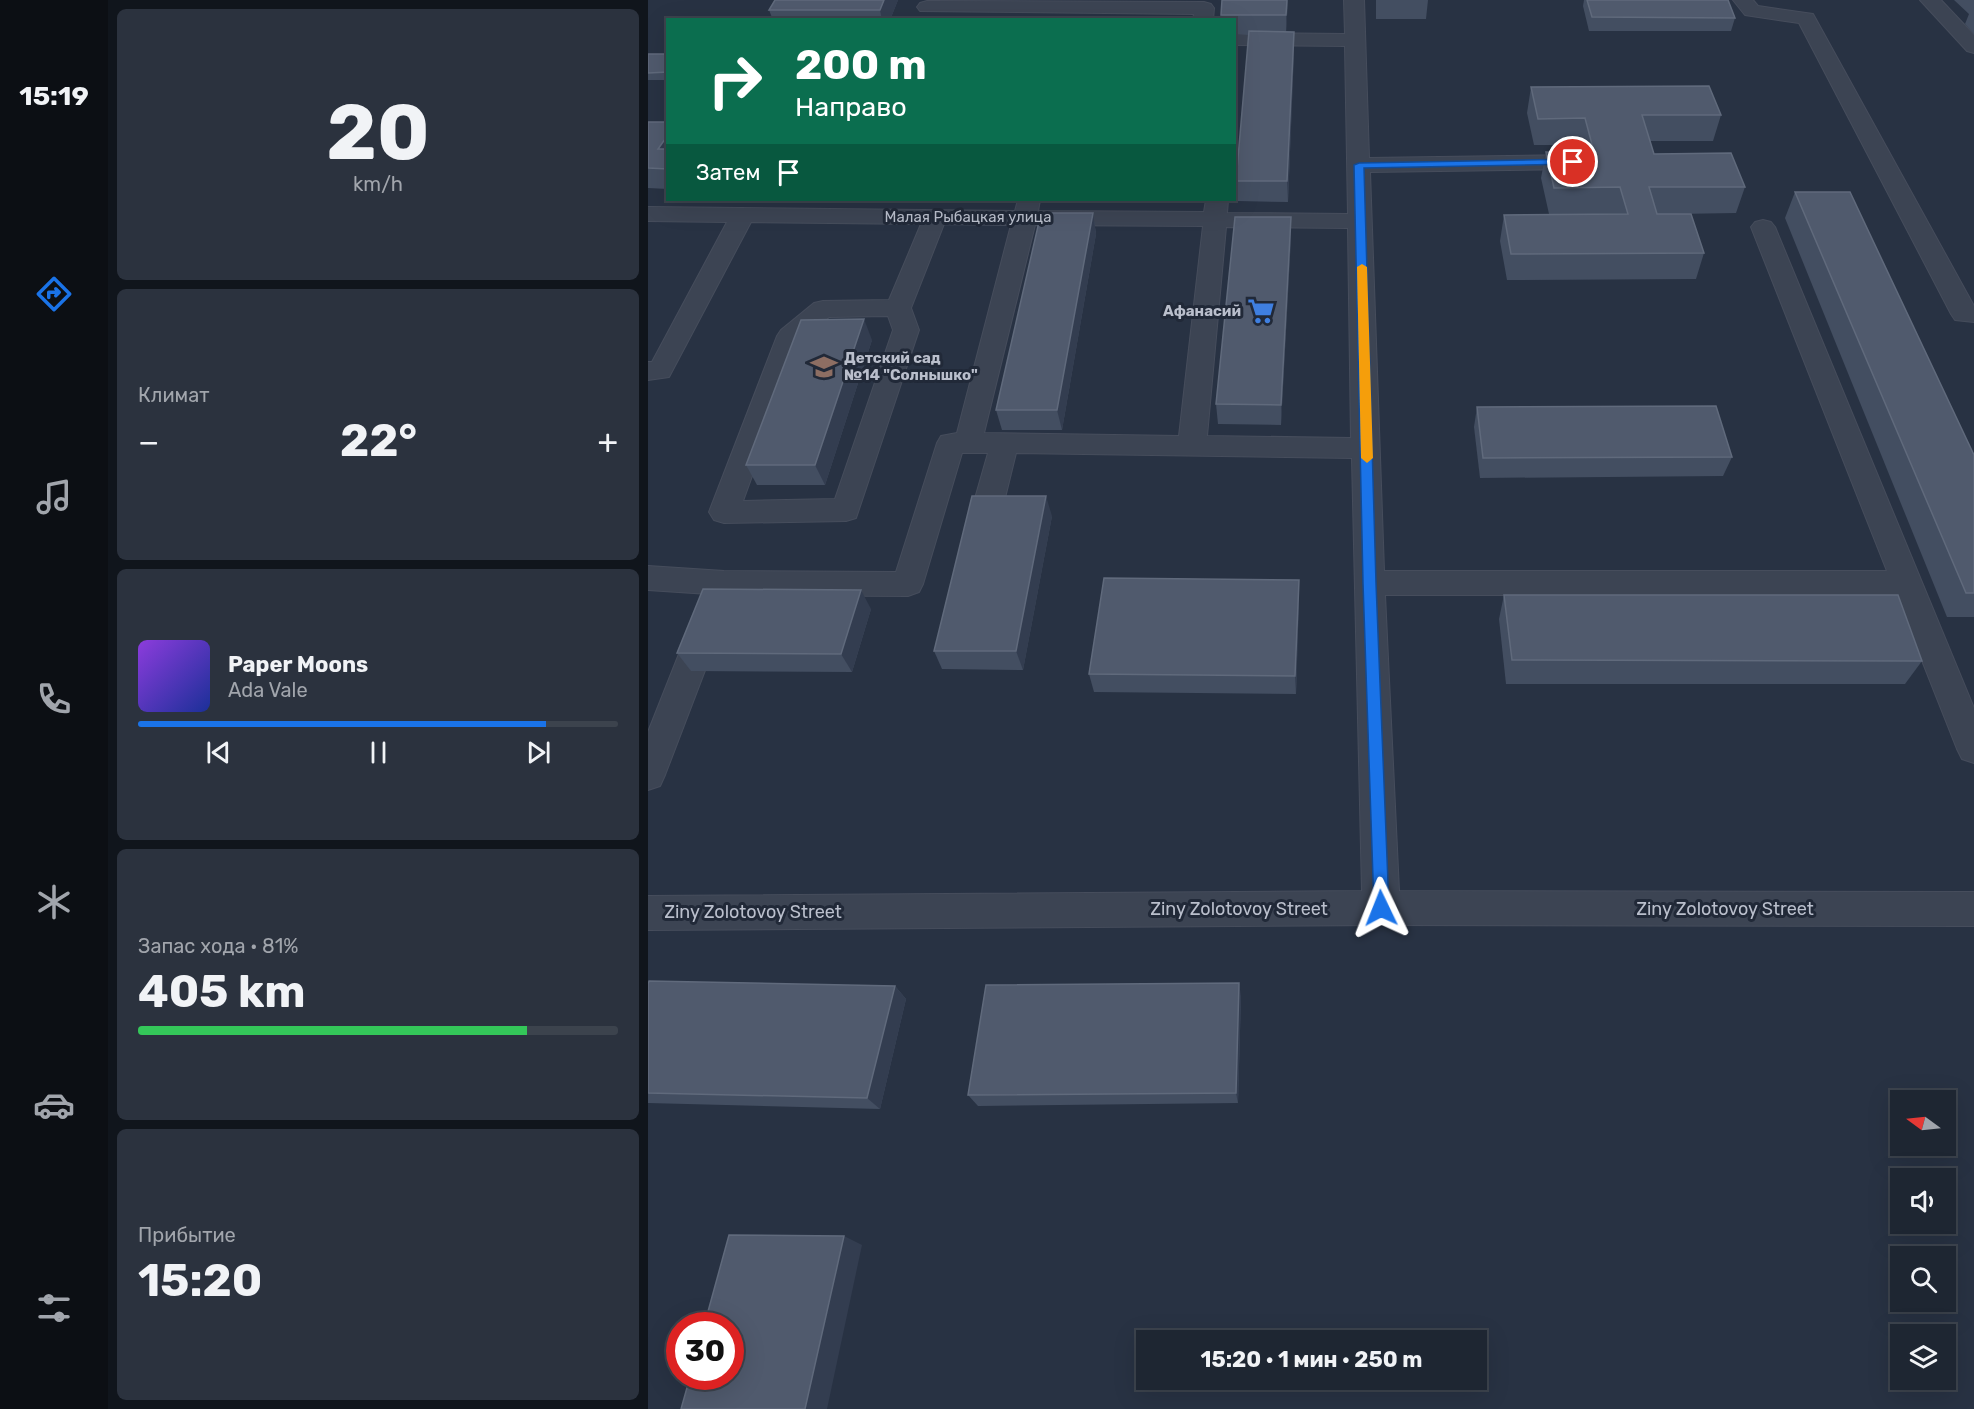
<!DOCTYPE html>
<html lang="ru">
<head>
<meta charset="utf-8">
<style>
  :root { --surface:#1e2632; --page:#2b323e; --text:#f1f3f6; --muted:#a1a5ac; --line:#3c434d; --accent:#1a73e8 }
  body { margin:0; font-family:Rubik,sans-serif; background:var(--page); color:var(--text); height:100vh; display:flex; flex-direction:column; font-size:22px; white-space:nowrap }
  * { box-sizing:border-box; margin:0 }
  p { font-size:20px; color:var(--muted) }
  .icon { flex:none; width:33px; height:33px; fill:none; stroke:currentColor; stroke-width:2; stroke-linecap:round; stroke-linejoin:round }
  .map { position:relative; flex:1; overflow:hidden }
  .side { display:flex; flex-direction:column; gap:9px; padding:9px; background:#10151c; width:540px }
  .side>* { flex:none }
  .top-card { position:absolute; left:18px; top:18px; width:570px; height:183px; border-radius:0px; box-shadow:0 6px 24px #0002,0 0 0 2px var(--line); background:#0b6e4f; color:#fff; overflow:hidden }
  .needle { width:39px; rotate:285deg }
  .buttons { position:absolute; left:1242px; top:1090px; display:grid; gap:12px }
  .buttons a { display:grid; place-items:center; width:66px; height:66px; border-radius:0px; background:var(--surface); box-shadow:0 6px 24px #0002,0 0 0 2px var(--line); font-size:30px }
  .speed { position:absolute; left:18px; top:1312px; display:flex; gap:12px; font-size:30px; font-weight:700; text-align:center }
  .speed>* { display:grid; place-content:center; width:78px; height:78px; border-radius:50%; background:var(--surface); box-shadow:0 6px 24px #0002,0 0 0 2px var(--line); line-height:1 }
  .speed .limit { border:9px solid #d22; background:#fff; color:#111 }
  .pin { position:absolute; display:grid; place-items:center; width:51px; height:51px; color:#fff; margin:-26px; border:3px solid #fff; border-radius:50%; box-shadow:0 2px 6px #0007 }
  .me { position:absolute; width:66px; margin:-33px; rotate:358deg; stroke-linejoin:round; filter:drop-shadow(0 0 4px #0008) }
  .turn { display:flex; align-items:center; gap:21px; height:126px; padding:0 30px; font-size:27px }
  .turn .icon { width:78px; height:78px; stroke-width:2.5 }
  .turn b { display:block; font-size:42px; line-height:51px }
  .then { display:flex; align-items:center; height:57px; padding:0 30px; background:#0003; gap:12px; font-size:22px }
  .big { font-size:45px; font-weight:700; line-height:1.1 }
  .side .widget { flex:1; display:flex; flex-direction:column; justify-content:center; gap:9px; min-width:0; padding:0 21px; border-radius:9px; background:var(--page) }
  .side .dial { align-items:center; gap:0 }
  .dial b { font-size:78px; line-height:1 }
  .song { display:flex; align-items:center; gap:18px }
  .cover { width:72px; height:72px; border-radius:9px; background:linear-gradient(135deg,hsl(270 70% 55%),hsl(230 70% 35%)) }
  .played { height:6px; border-radius:3px; background:linear-gradient(90deg,var(--accent) 85%,var(--line) 85%) }
  .keys { display:flex; justify-content:space-around; direction:ltr }
  .heat { display:flex; justify-content:space-between; align-items:center; font-size:33px; direction:ltr }
  .charge { height:9px; border-radius:4px; background:linear-gradient(90deg,#34c759 81%,var(--line) 0) }
  .trip { position:absolute; left:488px; top:1330px; width:351px; height:60px; border-radius:0px; background:var(--surface); box-shadow:0 6px 24px #0002,0 0 0 2px var(--line); font-weight:700; line-height:60px; text-align:center }
  main { display:flex; flex:1; min-height:0 }
  .tab-bar { display:flex; flex-direction:column; width:108px; justify-content:space-around; align-items:center; background:#0c0f14; color:var(--muted) }
  .tab-bar .icon { width:42px; height:42px }
  .tab-bar .on { color:var(--accent) }
  .tab-bar b { font-size:27px; color:var(--text) }
  .map>svg:first-child { display:block }
  .lines { fill:none; stroke-linecap:round; stroke-linejoin:round }
  .minor-casing { stroke:#464d5c; stroke-width:2 }
  .minor { fill:#3c4453; fill-rule:evenodd }
  .wall { fill:#434e61 }
  .shaded-wall { fill:#333d50 }
  .building { fill:#505a6d; stroke:#606a7c; stroke-width:1.5 }
  .route { fill:#1a73e8; stroke:#114b97; stroke-width:1.5 }
  .slow { fill:#f59e0b }
  .labels { text-anchor:middle; stroke-width:6; stroke-linejoin:round; paint-order:stroke }
  .far-street-label { font-size:15px; fill:#babfcc; stroke:#212938 }
  .far-poi-label { font-size:15px; font-weight:bold; fill:#babfcc; stroke:#212938; text-anchor:end }
  .street-label { font-size:18px; fill:#babfcc; stroke:#212938 }
</style>
</head>
<body>
<main>
<nav class="tab-bar">
<b>15:19</b>
<svg class="icon on" aria-label="directions" viewBox="0 0 24 24"><path d="M12 3l9 9-9 9-9-9zM9 14v-3h6M13 9l2 2-2 2"/></svg>
<svg class="icon" aria-label="music" viewBox="0 0 24 24"><path d="M9 18V5l10-2v13"/><circle cx="6" cy="18" r="3"/><circle cx="16" cy="16" r="3"/></svg>
<svg class="icon" aria-label="phone" viewBox="0 0 24 24"><path d="M5 4h4l2 5-3 2q2 4 5 5l2-3 5 2v4C11 20 4 13 5 4z"/></svg>
<svg class="icon" aria-label="climate" viewBox="0 0 24 24"><path d="M12 3v18M4 7l16 10M4 17L20 7"/></svg>
<svg class="icon" aria-label="car" viewBox="0 0 24 24"><path d="M5 17H2v-5l4-1 3-4h7l3 4 3 1v5h-3M9 17h6M6 11h13"/><circle cx="7" cy="17" r="2"/><circle cx="17" cy="17" r="2"/></svg>
<svg class="icon" aria-label="filters" viewBox="0 0 24 24"><path d="M4 7h16M4 17h16"/><circle cx="9" cy="7" r="2"/><circle cx="15" cy="17" r="2"/></svg>
</nav>
<section class="side">
<div class="widget dial"><b>20</b><p>km/h</p></div>
<div class="widget"><p>Климат</p>
<div class="heat"><a>−</a><b class="big">22°</b><a>+</a></div>
</div>
<div class="widget">
<div class="song"><i class="cover"></i><div><b>Paper Moons</b><p>Ada Vale</p></div></div>
<div class="played"></div>
<div class="keys"><svg class="icon" aria-label="previous" viewBox="0 0 24 24"><path d="M18 5L8 12l10 7zM5 5v14"/></svg><svg class="icon" aria-label="pause" viewBox="0 0 24 24"><path d="M8 5v14M16 5v14"/></svg><svg class="icon" aria-label="next" viewBox="0 0 24 24"><path d="M6 5l10 7-10 7zM19 5v14"/></svg></div>
</div>
<div class="widget"><p>Запас хода · 81%</p><b class="big">405 km</b><div class="charge"></div></div>
<div class="widget"><p>Прибытие</p><b class="big">15:20</b></div>
</section>
<div class="map">
<svg width="1326" height="1409" viewBox="0 0 1326 1409">
  <rect width="100%" height="100%" fill="#283243"/>
  <g class="lines">
    <defs>
      <g id="minor">
        <path d="M696 0H716L721 158 925 155 933 157 936 162 933 167 925 169 722 172 736 571H1239L1103 227 1107 222 1115 220 1123 222 1127 227 1326 708V763L1314 759 1309 749 1248 595H737L751 891 1326 892V926L733 925 0 930V896L714 891 704 458 368 453 356 502 351 509 341 513 331 509 326 502 340 453H314L275 584 271 592 260 596 76 595 0 590V566L76 571 248 572 289 443 293 436 309 433 363 225 296 224 263 308 271 330 208 518 198 521 76 523 66 520 61 512 129 336 133 330 166 303 175 301 241 300 273 224 103 222 21 377 0 380V362H4L79 222 0 221V207L367 211 370 200H392L390 211 556 212 558 200H580L579 213 700 214 697 46 586 45V33L697 34ZM387 225 555 226 531 436 336 433ZM578 227 700 228 703 438 559 436ZM240 316 245 330 187 499 95 501 153 340 181 317Z"/>
        <path d="M1085 0H1105L1110 6 1165 14 1326 306V322L1307 320 1303 314 1151 23 1097 15Z"/>
        <path d="M1272 0H1293L1326 35V53L1319 51Z"/>
        <path d="M279 1 556 2 563 4 566 8 565 20H545L546 14 272 11 269 7 272 3Z"/>
        <path d="M58 614 69 617 74 626 17 775 12 786 0 790V732L42 626 47 617Z"/>
      </g>
    </defs>
    <!-- minor casing -->
    <use href="#minor" class="minor-casing"/>
    <!-- minor -->
    <use href="#minor" class="minor"/>
  </g>
  <!-- wall -->
  <g class="wall">
    <path d="M127 0H250L242 20H125L121 10Z"/>
    <path d="M574 0H640L638 32H646V52L640 202 589 201 588 181 601 35 586 34V20H573Z"/>
    <path d="M728 0H780L778 19H728Z"/>
    <path d="M936 0H1080L1087 18 1083 31H941L935 6Z"/>
    <path d="M1306 0H1326V34L1317 24 1321 14Z"/>
    <rect x="0" y="54" width="20" height="26"/>
    <path d="M883 87 1073 115 1065 141H1002L1006 154 1097 187 1088 213 1028 214 1056 253 1048 279 859 280 852 241 856 215 901 214 893 178 898 152H934L932 145H886L879 113Z"/>
    <path d="M0 122H20V189L0 188Z"/>
    <path d="M1147 192 1326 455V617H1299L1137 218Z"/>
    <path d="M445 213 448 234 414 430H354L348 410Z"/>
    <path d="M643 217V238L633 425 570 424 568 404Z"/>
    <path d="M224 340 177 485H109L98 465Z"/>
    <path d="M829 407 1084 457 1075 476 832 478 826 427Z"/>
    <path d="M404 516 375 670 294 669 286 651Z"/>
    <path d="M856 595 1274 661 1257 684H858L851 619Z"/>
    <path d="M651 599 648 694 446 692 441 674Z"/>
    <path d="M223 609 204 672 43 671 29 653Z"/>
    <path d="M0 984 247 986 258 999 232 1109 0 1103Z"/>
    <path d="M593 996 590 1103 330 1106 320 1095Z"/>
  </g>
  <!-- shaded-wall -->
  <g class="shaded-wall">
    <path d="M236 0H250L242 20H234L232 10Z"/>
    <path d="M639 0H640L638 35V15Z"/>
    <path d="M646 32V52L640 202 639 181Z"/>
    <path d="M20 135V168L10 149Z"/>
    <path d="M445 213 448 234 414 430 409 410Z"/>
    <path d="M643 217V238L633 425V405Z"/>
    <path d="M216 319 224 340 177 485 167 465Z"/>
    <path d="M398 496 404 516 375 670 368 651Z"/>
    <path d="M651 580V599L648 694 647 676Z"/>
    <path d="M213 590 223 609 204 672 193 654Z"/>
    <path d="M591 983 593 996 590 1103 588 1093Z"/>
    <path d="M247 986 258 999 232 1109 219 1098Z"/>
    <path d="M196 1236 214 1245 179 1409H157Z"/>
  </g>
  <!-- building -->
  <g class="building">
    <path d="M127 0H236L232 10H121Z"/>
    <path d="M574 0H639L638 15H573Z"/>
    <path d="M939 0H1080L1087 18 944 17Z"/>
    <path d="M601 31 646 32 639 181H588Z"/>
    <path d="M0 54H20V72L0 73Z"/>
    <path d="M1061 86 1073 115H994L1006 154 1083 153 1097 187H1001L1009 214H1043L1056 253 863 254 856 215 980 214 972 187 906 188 898 152H946L937 118 890 119 883 87Z"/>
    <path d="M0 122H20V135L10 149H20V169L0 168Z"/>
    <path d="M1147 192H1202L1326 455V593H1318Z"/>
    <path d="M393 213H445L409 410H348Z"/>
    <path d="M587 217H643L633 405 568 404Z"/>
    <path d="M216 319 167 465H98L153 320Z"/>
    <path d="M1068 406 1084 457 835 458 829 407Z"/>
    <path d="M324 496H398L368 651H286Z"/>
    <path d="M456 578 651 580 647 676 441 674Z"/>
    <path d="M55 589 213 590 193 654 29 653Z"/>
    <path d="M856 595H1250L1274 661 864 660Z"/>
    <path d="M1 981 247 986 219 1098 0 1093V984Z"/>
    <path d="M591 983 588 1093 320 1095 338 985Z"/>
    <path d="M81 1235 196 1236 157 1409H33L42 1377H82V1326H56Z"/>
  </g>
  <!-- route -->
  <path class="route" d="M925 159 929 162 928 164 716 168 728 583 741 908 739 913 733 916 728 913 726 908 715 583 706 165 711 163Z"/>
  <!-- slow -->
  <path class="slow" d="M714 264 719 267 725 458 719 463 713 458 709 267Z"/>
  <!-- icons -->
  <defs>
    <symbol id="supermarket-bare" viewBox="-9 -9 18 18"><path d="M-6-5.5h2.5l.6 2H6L4.5 2H-2.5L-4.4-4H-6ZM-1.5 3.2a1.3 1.3 0 1 0 .1 0ZM3 3.2a1.3 1.3 0 1 0 .1 0Z" fill="#3f7fe0" stroke="#212938" stroke-width="2.5" paint-order="stroke"/></symbol>
    <symbol id="school-bare" viewBox="-9 -9 18 18"><path d="M0-5L7-2L0 1L-7-2ZM-4 1L0 2.5L4 1V4Q0 6-4 4Z" fill="#8d6e63" stroke="#212938" stroke-width="2.5" paint-order="stroke"/></symbol>
  </defs>
  <g fill-rule="evenodd">
    <use href="#supermarket-bare" x="594" y="292" width="38" height="38"/>
    <use href="#school-bare" x="157" y="348" width="38" height="38"/>
  </g>
  <g class="labels">
    <!-- far-street labels -->
    <g class="far-street-label">
      <text x="320" y="222">Малая Рыбацкая улица</text>
    </g>
    <!-- far-poi labels -->
    <g class="far-poi-label">
      <text x="593" y="316">Афанасий</text>
      <text x="196" y="363" text-anchor="start">Детский сад<tspan x="196" dy="17">№14 "Солнышко"</tspan></text>
    </g>
    <!-- street labels -->
    <g class="street-label">
      <text x="591" y="915">Ziny Zolotovoy Street</text>
      <text x="1077" y="915">Ziny Zolotovoy Street</text>
      <text x="105" y="918">Ziny Zolotovoy Street</text>
    </g>
  </g>
</svg>
<div class="buttons">
<a><svg class="needle" viewBox="-14 -14 28 28"><path d="M0-13l5 13h-10z" fill="#e53935"/><path d="M0 13l5-13h-10z" fill="#a1a5ac"/></svg></a>
<a><svg class="icon" aria-label="sound" viewBox="0 0 24 24"><path d="M4 9h4l5-4v14l-5-4H4zM17 9q2 3 0 6"/></svg></a>
<a><svg class="icon" aria-label="search" viewBox="0 0 24 24"><circle cx="10" cy="10" r="6"/><path d="M15 15l6 6"/></svg></a>
<a><svg class="icon" aria-label="layers" viewBox="0 0 24 24"><path d="M12 4l9 5-9 5-9-5zM3 14l9 5 9-5"/></svg></a>
</div>
<div class="speed"><div class="limit">30</div></div>
<div class="pin" style="left:925px;top:162px;background:#d93025"><svg class="icon" aria-label="arrive" viewBox="0 0 24 24"><path d="M6 21V4h12l-3 4 3 4H6"/></svg></div>
<svg class="me" style="left:733px;top:908px" viewBox="-20 -20 40 40"><path d="M0-17L14 15 0 8-14 15z" fill="#1a73e8" stroke="#fff" stroke-width="4"/></svg>
<div class="trip">15:20 · 1 мин · 250 m</div>
<div class="top-card">
<div class="turn"><svg class="icon" aria-label="right" viewBox="0 0 24 24"><path d="M7 20v-9h11M14 6l5 5-5 5"/></svg><div><b>200 m</b>Направо</div></div>
<div class="then">Затем<svg class="icon" aria-label="arrive" viewBox="0 0 24 24"><path d="M6 21V4h12l-3 4 3 4H6"/></svg></div>
</div>
</div>
</main>
</body>
</html>
